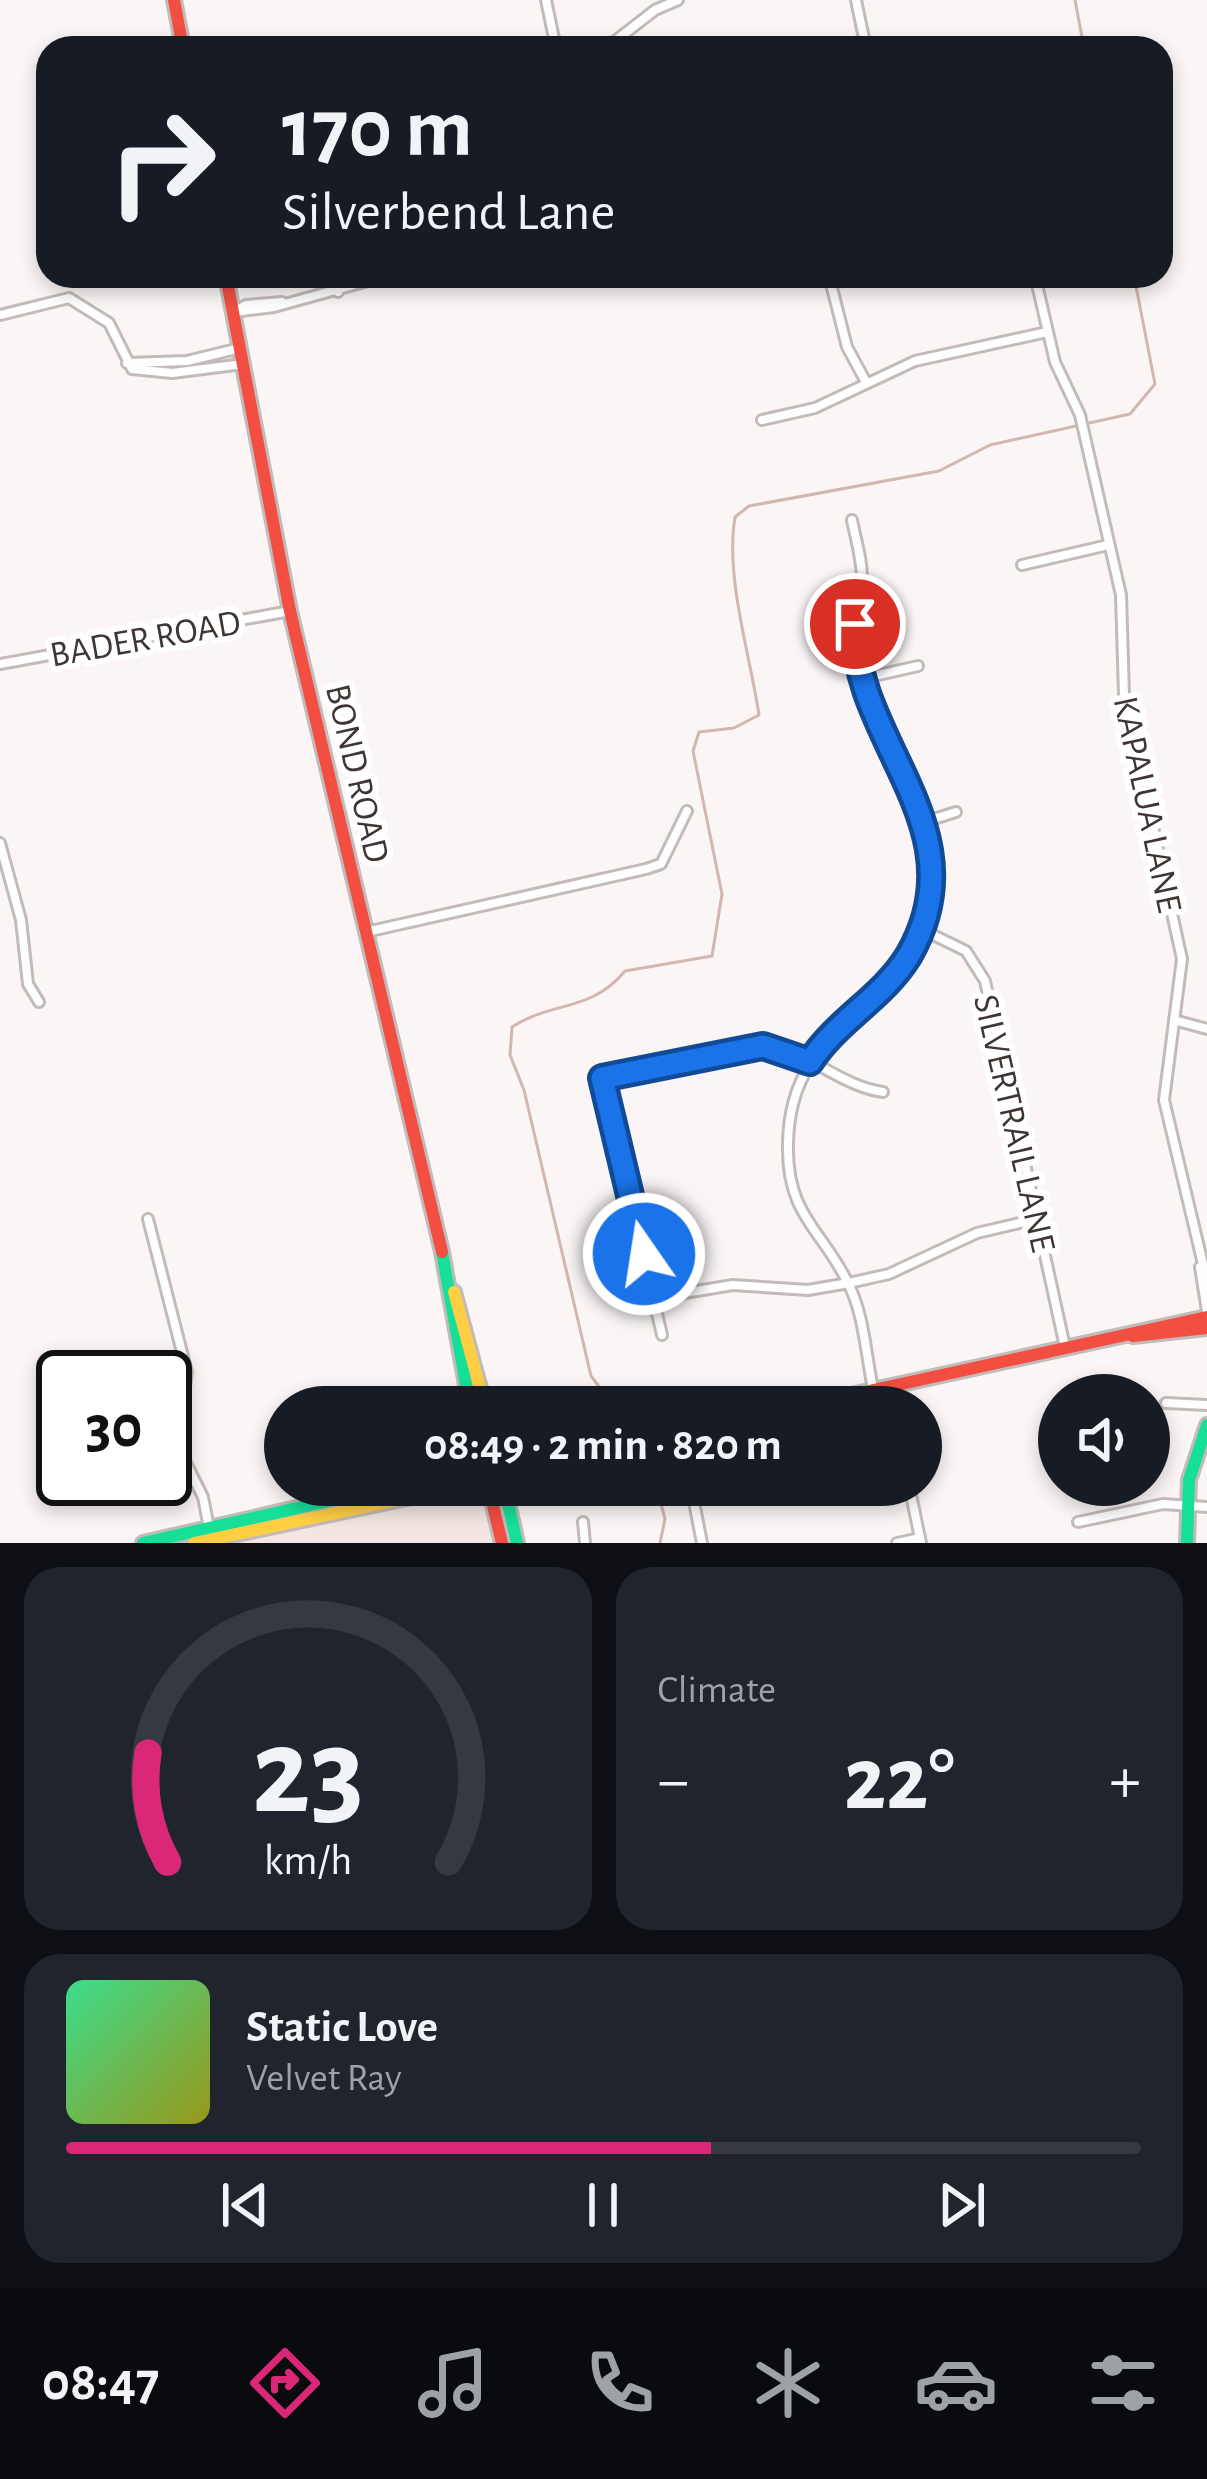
<!DOCTYPE html>
<html lang="en">
<head>
<meta charset="utf-8">
<style>
  :root { --surface:#171b24; --page:#20242c; --text:#f1f3f6; --muted:#9ea1a6; --line:#363941; --accent:#db2777 }
  body { margin:0; font-family:"Alegreya Sans",sans-serif; background:var(--page); color:var(--text); height:100vh; display:flex; flex-direction:column; font-size:45px; white-space:nowrap }
  * { box-sizing:border-box; margin:0 }
  p { font-size:39px; color:var(--muted) }
  .icon { flex:none; width:66px; height:66px; fill:none; stroke:currentColor; stroke-width:2; stroke-linecap:round; stroke-linejoin:round }
  .map { position:relative; height:1543px; overflow:hidden }
  .side { display:flex; flex-direction:column; gap:24px; padding:24px; background:#0d0f14; flex:1 }
  .side>* { flex:none }
  .top-card { position:absolute; left:36px; top:36px; width:1137px; height:252px; border-radius:36px; box-shadow:0 6px 18px #0003; background:#171b24; color:var(--text); overflow:hidden }
  .controls { position:absolute; left:1038px; top:1374px; display:grid; gap:24px }
  .controls a { display:grid; place-items:center; width:132px; height:132px; border-radius:50%; background:var(--surface); box-shadow:0 6px 18px #0003; font-size:60px }
  .speed { position:absolute; left:36px; top:1350px; display:flex; gap:24px; font-size:60px; font-weight:700; text-align:center }
  .speed>* { display:grid; place-content:center; width:156px; height:156px; border-radius:50%; background:var(--surface); box-shadow:0 6px 18px #0003; line-height:1 }
  .speed .limit { border:6px solid #111; border-radius:18px; background:#fff; color:#111 }
  .pin { position:absolute; display:grid; place-items:center; width:102px; height:102px; color:#fff; margin:-51px; border:6px solid #fff; border-radius:50%; box-shadow:0 3px 12px #0007 }
  .me { position:absolute; width:132px; margin:-66px; rotate:347deg; stroke-linejoin:round; filter:drop-shadow(0 0 9px #0008) }
  .turn { display:flex; align-items:center; gap:42px; height:252px; padding:0 48px; font-size:54px }
  .turn .icon { width:156px; height:156px; stroke-width:2.5 }
  .turn b { display:block; font-size:84px; line-height:102px }
  .big { font-size:90px; font-weight:700; line-height:1.1 }
  .side .tile { flex:1; display:flex; flex-direction:column; justify-content:center; gap:18px; min-width:0; padding:0 42px; border-radius:36px; background:var(--page) }
  .side .dial { align-items:center; gap:0 }
  .dial svg { height:312px; overflow:visible; fill:none; stroke:var(--line); stroke-width:7; stroke-linecap:round; text-anchor:middle }
  .dial text { fill:var(--text); stroke:none }
  .song { display:flex; align-items:center; gap:36px }
  .cover { width:144px; height:144px; border-radius:18px; background:linear-gradient(135deg,hsl(150 70% 55%),hsl(60 70% 35%)) }
  .played { height:12px; border-radius:6px; background:linear-gradient(90deg,var(--accent) 60%,var(--line) 60%) }
  .keys { display:flex; justify-content:space-around; direction:ltr }
  .heat { display:flex; justify-content:space-between; align-items:center; font-size:66px; direction:ltr }
  .side .tiles { flex:1; display:grid; gap:24px; grid-template-columns:1fr 1fr }
  .tile:last-child { grid-column:span 2 }
  .trip { position:absolute; left:264px; top:1386px; width:678px; height:120px; border-radius:60px; background:var(--surface); box-shadow:0 6px 18px #0003; font-weight:700; line-height:120px; text-align:center }
  .tab-bar { display:flex; height:192px; justify-content:space-around; align-items:center; background:#090b0e; color:var(--muted) }
  .tab-bar .icon { width:84px; height:84px }
  .tab-bar .selected { color:var(--accent) }
  .tab-bar b { font-size:54px; color:var(--text) }
  .map>svg:first-child { display:block }
  .built { fill:#f2e5e2 }
  .lines { fill:none; stroke-linecap:round; stroke-linejoin:round }
  .stream { stroke:#d2b6b0; stroke-width:3 }
  .street-casing { stroke:#c2bbba; stroke-width:14 }
  .fast-casing { stroke:#c2bbba; stroke-width:18 }
  .slow-casing { stroke:#c2bbba; stroke-width:18 }
  .jam-casing { stroke:#c2bbba; stroke-width:18 }
  .street { stroke:#fefefe; stroke-width:8 }
  .fast { stroke:#16e098; stroke-width:12 }
  .slow { stroke:#ffcf43; stroke-width:12 }
  .jam { stroke:#f24e42; stroke-width:12 }
  .route-casing { stroke:#114b97; stroke-width:30 }
  .route { stroke:#1a73e8; stroke-width:21 }
  .labels { text-anchor:middle; stroke-width:12; stroke-linejoin:round; paint-order:stroke }
  .street-label { font-size:36px; fill:#3f3634; stroke:#fff }
</style>
</head>
<body>
<div class="map">
<svg width="1207" height="1543" viewBox="0 0 1207 1543">
  <rect width="100%" height="100%" fill="#fbf6f5"/>
  <!-- built -->
  <path class="built" d="M486 1490 497 1543H229Z"/>
  <g class="lines">
    <!-- stream -->
    <g class="stream">
      <path d="M1075 0 1084 48"/>
      <path d="M626 1407 607 1397 591 1376 524 1090 510 1055 512 1027C554 1000 590 1013 625 971L712 956 722 894 693 751 699 732 734 728 759 715C750 654 725 578 735 517L749 506 939 471 990 445 1130 414 1155 384 1134 276"/>
      <path d="M656 1485 665 1519 660 1543"/>
    </g>
    <defs>
      <g id="street">
        <path d="M546 0 556 48"/>
        <path d="M856 0 866 48"/>
        <path d="M606 48 655 10 678 0"/>
        <path d="M334 276 338 292"/>
        <path d="M829 276 847 347 866 382"/>
        <path d="M1035 276 1055 362 1080 415 1121 595 1124 695 1182 959 1164 1100 1207 1281"/>
        <path d="M233 312 274 307 386 276"/>
        <path d="M234 312 246 305 282 302"/>
        <path d="M0 315 69 298 109 323 132 369 172 373 243 364"/>
        <path d="M127 363 187 361 240 348"/>
        <path d="M762 420 815 408 915 361 1047 332"/>
        <path d="M852 520C856 541 863 562 862 583 861 608 852 630 857 656 877 750 961 831 919 933 884 1021 790 1028 788 1143 786 1215 821 1228 848 1283 864 1314 866 1355 873 1389"/>
        <path d="M1022 565 1108 545"/>
        <path d="M0 664 290 611"/>
        <path d="M865 678 918 666"/>
        <path d="M924 822 956 812"/>
        <path d="M0 843 21 920 28 984 39 1002"/>
        <path d="M921 929 966 951 985 981 1065 1347"/>
        <path d="M366 932 646 869 661 864 687 811"/>
        <path d="M1174 1020 1207 1029"/>
        <path d="M148 1219 187 1372 177 1445 203 1497 209 1528"/>
        <path d="M1200 1267 1207 1311"/>
        <path d="M654 1298 733 1285 808 1290 849 1283 889 1274 977 1233 1037 1219"/>
        <path d="M662 1335 602 1078 763 1046C807 1049 839 1086 883 1092"/>
        <path d="M1166 1403 1207 1405"/>
        <path d="M909 1485 921 1543"/>
        <path d="M583 1522 585 1543"/>
        <path d="M1078 1522 1163 1504 1207 1507"/>
        <path d="M702 1543 694 1502 698 1495 749 1485"/>
        <path d="M897 1543 920 1538"/>
      </g>
      <g id="fast">
        <path d="M442 1252 470 1407"/>
        <path d="M504 1485 517 1543"/>
        <path d="M143 1543 399 1485"/>
        <path d="M1187 1543 1189 1480 1207 1425"/>
      </g>
      <g id="slow">
        <path d="M454 1292 485 1407"/>
        <path d="M194 1543 468 1485"/>
      </g>
      <g id="jam">
        <path d="M174 0 183 48"/>
        <path d="M226 276 290 611 442 1252"/>
        <path d="M1133 1336 1207 1328"/>
        <path d="M796 1407 1207 1317"/>
        <path d="M488 1485 502 1543"/>
      </g>
    </defs>
    <!-- street casing -->
    <use href="#street" class="street-casing"/>
    <!-- fast casing -->
    <use href="#fast" class="fast-casing"/>
    <!-- slow casing -->
    <use href="#slow" class="slow-casing"/>
    <!-- jam casing -->
    <use href="#jam" class="jam-casing"/>
    <!-- street -->
    <use href="#street" class="street"/>
    <!-- fast -->
    <use href="#fast" class="fast"/>
    <!-- slow -->
    <use href="#slow" class="slow"/>
    <!-- jam -->
    <use href="#jam" class="jam"/>
  </g>
  <g class="lines">
    <defs>
      <path id="route" d="M644 1254 602 1078 763 1046 810 1062C837 1020 883 998 909 955 982 828 852 742 855 624"/>
    </defs>
    <!-- route casing -->
    <use href="#route" class="route-casing"/>
    <!-- route -->
    <use href="#route" class="route"/>
  </g>
  <g class="labels">
    <!-- street labels -->
    <g class="street-label">
      <text transform="translate(145 637) rotate(-10)" y="13">BADER ROAD</text>
      <text transform="translate(359 773) rotate(77)" y="13">BOND ROAD</text>
      <text transform="translate(1149 804) rotate(78)" y="13">KAPALUA LANE</text>
      <text transform="translate(1016 1123) rotate(77)" y="13">SILVERTRAIL LANE</text>
    </g>
  </g>
</svg>
<div class="controls">
<a><svg class="icon" aria-label="sound" viewBox="0 0 24 24"><path d="M4 9h4l5-4v14l-5-4H4zM17 9q2 3 0 6"/></svg></a>
</div>
<div class="speed"><div class="limit">30</div></div>
<div class="pin" style="left:855px;top:624px;background:#d93025"><svg class="icon" aria-label="arrive" viewBox="0 0 24 24"><path d="M6 21V4h12l-3 4 3 4H6"/></svg></div>
<svg class="me" style="left:644px;top:1254px" viewBox="-20 -20 40 40"><circle r="17" fill="#1a73e8" stroke="#fff" stroke-width="3"/><path d="M0-11L8 9 0 5-8 9z" fill="#fff"/></svg>
<div class="trip">08:49 · 2 min · 820 m</div>
<div class="top-card">
<div class="turn"><svg class="icon" aria-label="right" viewBox="0 0 24 24"><path d="M7 20v-9h11M14 6l5 5-5 5"/></svg><div><b>170 m</b>Silverbend Lane</div></div>
</div>
</div>
<section class="side">
<div class="tiles">
<div class="tile dial"><svg viewBox="0 0 100 80">
<path d="M14 69A42 42 0 1 1 86 69"/>
<path d="M14 69A42 42 0 0 1 9 41" stroke="#db2777"/>
<text x="50" y="56" font-size="32" font-weight="700">23</text>
<text x="50" y="72" font-size="11">km/h</text>
</svg></div>
<div class="tile"><p>Climate</p>
<div class="heat"><a>−</a><b class="big">22°</b><a>+</a></div>
</div>
<div class="tile">
<div class="song"><i class="cover"></i><div><b>Static Love</b><p>Velvet Ray</p></div></div>
<div class="played"></div>
<div class="keys"><svg class="icon" aria-label="previous" viewBox="0 0 24 24"><path d="M18 5L8 12l10 7zM5 5v14"/></svg><svg class="icon" aria-label="pause" viewBox="0 0 24 24"><path d="M8 5v14M16 5v14"/></svg><svg class="icon" aria-label="next" viewBox="0 0 24 24"><path d="M6 5l10 7-10 7zM19 5v14"/></svg></div>
</div>
</div>
</section>
<nav class="tab-bar">
<b>08:47</b>
<svg class="icon selected" aria-label="directions" viewBox="0 0 24 24"><path d="M12 3l9 9-9 9-9-9zM9 14v-3h6M13 9l2 2-2 2"/></svg>
<svg class="icon" aria-label="music" viewBox="0 0 24 24"><path d="M9 18V5l10-2v13"/><circle cx="6" cy="18" r="3"/><circle cx="16" cy="16" r="3"/></svg>
<svg class="icon" aria-label="phone" viewBox="0 0 24 24"><path d="M5 4h4l2 5-3 2q2 4 5 5l2-3 5 2v4C11 20 4 13 5 4z"/></svg>
<svg class="icon" aria-label="climate" viewBox="0 0 24 24"><path d="M12 3v18M4 7l16 10M4 17L20 7"/></svg>
<svg class="icon" aria-label="car" viewBox="0 0 24 24"><path d="M5 17H2v-5l4-1 3-4h7l3 4 3 1v5h-3M9 17h6M6 11h13"/><circle cx="7" cy="17" r="2"/><circle cx="17" cy="17" r="2"/></svg>
<svg class="icon" aria-label="filters" viewBox="0 0 24 24"><path d="M4 7h16M4 17h16"/><circle cx="9" cy="7" r="2"/><circle cx="15" cy="17" r="2"/></svg>
</nav>
</body>
</html>
